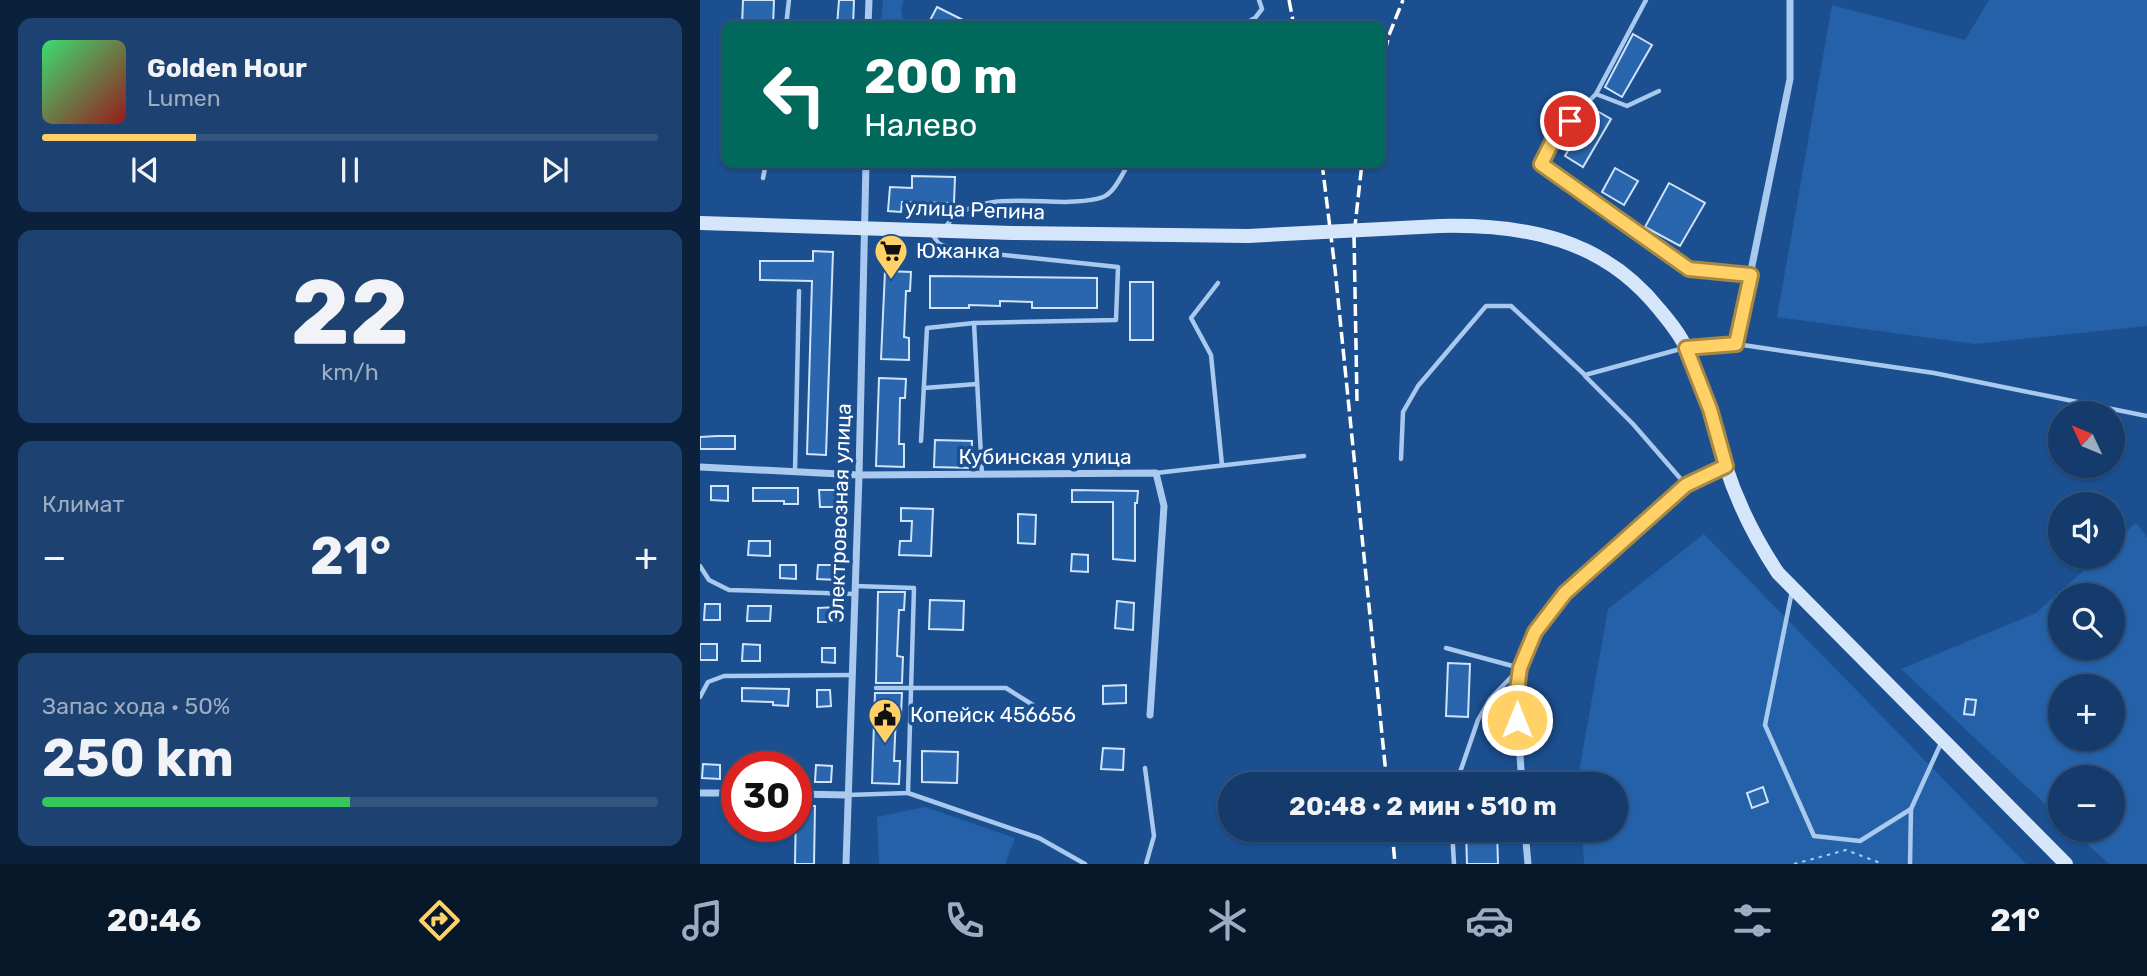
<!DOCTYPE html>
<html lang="ru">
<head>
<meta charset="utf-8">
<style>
  :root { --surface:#143b6b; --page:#1d4271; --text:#f1f3f6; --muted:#9dadc1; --line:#33557e; --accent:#ffd166 }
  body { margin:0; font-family:Rubik,sans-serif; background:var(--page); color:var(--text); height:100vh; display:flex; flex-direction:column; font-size:26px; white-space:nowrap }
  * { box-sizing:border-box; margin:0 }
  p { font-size:23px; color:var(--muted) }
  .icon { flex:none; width:38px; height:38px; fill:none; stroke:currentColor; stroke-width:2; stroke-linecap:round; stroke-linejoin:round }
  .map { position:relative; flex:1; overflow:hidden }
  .panel { display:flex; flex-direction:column; gap:18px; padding:18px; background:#0b203b; width:700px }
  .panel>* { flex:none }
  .guide { position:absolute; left:21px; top:21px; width:665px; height:147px; border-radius:14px; box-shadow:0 2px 5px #0004,0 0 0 2px var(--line); background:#00695c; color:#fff; overflow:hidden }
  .needle { width:46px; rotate:314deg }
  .controls { position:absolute; left:1348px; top:401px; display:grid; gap:14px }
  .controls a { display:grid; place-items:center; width:77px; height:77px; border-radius:50%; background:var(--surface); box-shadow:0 2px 5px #0004,0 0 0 2px var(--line); font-size:35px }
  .speed { position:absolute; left:21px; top:751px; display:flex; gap:14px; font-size:35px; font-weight:700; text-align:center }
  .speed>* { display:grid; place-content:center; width:91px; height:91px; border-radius:50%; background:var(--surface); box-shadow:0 2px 5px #0004,0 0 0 2px var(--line); line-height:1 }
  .speed .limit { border:10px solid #d22; background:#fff; color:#111 }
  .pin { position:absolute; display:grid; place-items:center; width:60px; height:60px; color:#fff; margin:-30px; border:4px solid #fff; border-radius:50%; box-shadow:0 2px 7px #0007 }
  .me { position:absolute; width:77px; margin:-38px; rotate:0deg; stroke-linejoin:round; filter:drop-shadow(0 0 5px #0008) }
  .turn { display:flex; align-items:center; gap:24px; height:147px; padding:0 28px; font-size:32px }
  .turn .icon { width:91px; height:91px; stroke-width:2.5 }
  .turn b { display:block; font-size:49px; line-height:60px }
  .big { font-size:52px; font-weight:700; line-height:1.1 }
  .panel .widget { flex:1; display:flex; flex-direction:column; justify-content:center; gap:10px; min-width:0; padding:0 24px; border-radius:14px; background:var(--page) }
  .panel .dial { align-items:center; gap:0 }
  .dial b { font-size:91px; line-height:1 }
  .song { display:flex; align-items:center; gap:21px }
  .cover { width:84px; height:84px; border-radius:10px; background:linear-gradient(135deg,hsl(140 70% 55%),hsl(0 70% 35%)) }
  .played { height:7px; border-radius:4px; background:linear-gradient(90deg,var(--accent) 25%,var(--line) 25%) }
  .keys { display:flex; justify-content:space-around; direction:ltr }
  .heat { display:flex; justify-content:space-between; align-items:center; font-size:38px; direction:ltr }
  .charge { height:10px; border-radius:5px; background:linear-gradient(90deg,#34c759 50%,var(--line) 0) }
  .trip { position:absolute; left:518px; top:772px; width:410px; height:70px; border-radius:35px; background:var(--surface); box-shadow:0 2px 5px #0004,0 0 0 2px var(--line); font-weight:700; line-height:70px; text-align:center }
  .tab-bar { display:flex; height:112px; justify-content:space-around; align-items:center; background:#08182b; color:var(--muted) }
  .tab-bar .icon { width:49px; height:49px }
  .tab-bar .on { color:var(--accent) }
  .tab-bar b { font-size:32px; color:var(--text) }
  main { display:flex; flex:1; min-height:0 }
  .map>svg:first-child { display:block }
  .green { fill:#2461a8; fill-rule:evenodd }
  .building { fill:#2a66ad; stroke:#cfe3fa; stroke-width:2 }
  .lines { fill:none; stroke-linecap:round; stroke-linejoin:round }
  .path { stroke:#a9c9ee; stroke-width:2; stroke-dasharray:3.5 5; stroke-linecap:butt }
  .service { stroke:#a9c9ee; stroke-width:4.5 }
  .minor { stroke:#a9c9ee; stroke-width:7 }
  .secondary { stroke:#d6e6fa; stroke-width:14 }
  .rail { stroke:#fff; stroke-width:3.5; stroke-dasharray:12 5; stroke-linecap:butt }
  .secondary-bridge { stroke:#d6e6fa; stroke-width:14 }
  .route-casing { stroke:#a68842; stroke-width:18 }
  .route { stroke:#ffd166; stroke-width:12 }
  .labels { text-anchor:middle; stroke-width:7; stroke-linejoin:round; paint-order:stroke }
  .street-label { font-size:21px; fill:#fff; stroke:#1b4f8f }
  .poi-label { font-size:21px; fill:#fff; stroke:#1b4f8f; text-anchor:start }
</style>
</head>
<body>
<main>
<section class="panel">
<div class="widget">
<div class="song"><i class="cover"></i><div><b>Golden Hour</b><p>Lumen</p></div></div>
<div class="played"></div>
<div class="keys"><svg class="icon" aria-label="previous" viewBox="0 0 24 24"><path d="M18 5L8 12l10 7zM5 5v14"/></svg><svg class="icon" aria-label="pause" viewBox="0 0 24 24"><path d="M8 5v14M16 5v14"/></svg><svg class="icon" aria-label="next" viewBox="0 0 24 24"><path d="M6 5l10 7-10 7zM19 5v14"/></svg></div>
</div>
<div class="widget dial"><b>22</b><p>km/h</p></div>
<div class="widget"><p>Климат</p>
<div class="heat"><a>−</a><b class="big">21°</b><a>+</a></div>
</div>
<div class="widget"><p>Запас хода · 50%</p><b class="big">250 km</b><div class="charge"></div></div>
</section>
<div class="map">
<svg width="1447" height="864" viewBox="0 0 1447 864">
  <rect width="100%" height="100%" fill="#1b4f8f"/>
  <!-- green -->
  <g class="green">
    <path d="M183 0H204L201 8 204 26H181Z"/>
    <path d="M1289 0H1447V326L1275 344 1077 317 1132 5 1265 40Z"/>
    <path d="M1436 523 1447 537V864H1409L1372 830H1412V777H1360V818L1201 669 1336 613 1399 557 1412 556V544ZM1360 595H1412V648H1360ZM1360 686H1412V738H1360Z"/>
    <path d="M1004 534 1326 864H884L882 830H915V784H880V766L908 609Z"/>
    <path d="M225 807 315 838 305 864H179L177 817Z"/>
  </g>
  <!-- building -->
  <g class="building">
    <path d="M43 0H74L73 26H42Z"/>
    <path d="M139 0H154L153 26H137Z"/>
    <path d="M237 7 275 26H227Z"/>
    <path d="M933 34 952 45 922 97 905 87Z"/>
    <path d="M892 108 911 119 883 167 865 156Z"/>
    <path d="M915 168 938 181 924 205 902 192Z"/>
    <path d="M212 176 255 177 254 203 202 202 201 212 188 211 190 187 212 188Z"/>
    <path d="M969 183 1005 203 980 246 945 227Z"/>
    <path d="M113 251 133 252 126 455 107 454 112 281 60 280V261H113Z"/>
    <path d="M185 271 211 272 210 291H206L204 337 209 338V360L181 359Z"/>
    <path d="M230 276 397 278V308H332V302L300 301V306L269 305V308H230Z"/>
    <rect x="430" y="282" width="23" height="58"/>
    <path d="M179 378 206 379 205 398H200L199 444H204V467L176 466Z"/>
    <path d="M17 436H35V449H0V437Z"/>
    <path d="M235 440 272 441 271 468 234 467Z"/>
    <path d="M11 486H28V501L11 500Z"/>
    <path d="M53 488H98V504H84V501H53Z"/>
    <path d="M119 490H140V507H120Z"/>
    <path d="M372 490 438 491 437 503H435V561L413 559V502H372Z"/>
    <path d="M201 508 233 509 231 556 199 555 200 541H211L212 521H201Z"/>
    <path d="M318 514 336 515 335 544 318 543Z"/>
    <path d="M49 541H70V556L48 555Z"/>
    <path d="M372 554 388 555V572L371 571Z"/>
    <path d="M80 565H96V579L80 578Z"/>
    <path d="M118 565H137V580L117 579Z"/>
    <path d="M178 592H205L204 610H199L197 656 203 657 202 683H176Z"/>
    <path d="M230 600 264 601 263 630 229 629Z"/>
    <path d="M417 601 434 603 433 630 415 628Z"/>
    <path d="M5 604H20V620H4Z"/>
    <path d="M48 606H71L70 621H47Z"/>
    <path d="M137 607V622H118V608Z"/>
    <rect x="0" y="644" width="17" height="16"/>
    <path d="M43 644 60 645V661H42Z"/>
    <path d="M122 648H135V663L122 662Z"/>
    <path d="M748 663 770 664 768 717 746 716Z"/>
    <path d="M426 685V703L403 704V686Z"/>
    <path d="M42 688 89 689 88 706 73 705V702L42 701Z"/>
    <path d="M117 690H130L131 706 117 707Z"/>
    <path d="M175 693H202L201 714H196L194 761H200L199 784 172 783Z"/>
    <path d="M1266 699 1276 700 1274 715 1264 714Z"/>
    <path d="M403 748 424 749 423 770 401 769Z"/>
    <path d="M222 751 258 752 257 783 222 782Z"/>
    <path d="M3 764 20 765V779L2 778Z"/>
    <path d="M116 765 132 766 131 782H115Z"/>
    <path d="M1063 787 1068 802 1052 808 1047 793Z"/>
    <path d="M96 806H115L114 864H95Z"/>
    <path d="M766 830H797L798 864H767Z"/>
  </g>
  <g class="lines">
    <!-- path -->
    <path class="path" d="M1094 864 1146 850 1183 864"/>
    <!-- service -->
    <g class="service">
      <path d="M946 0 896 94 856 134 841 164 989 269 1050 275"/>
      <path d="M86 26 89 0"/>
      <path d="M541 26 555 18 562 9 559 0"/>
      <path d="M896 94 927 106 959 91"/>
      <path d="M63 178 66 163"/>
      <path d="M246 226C273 192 326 202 365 202 377 201 391 202 403 197 415 192 422 174 429 163"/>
      <path d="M232 234 239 244 257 250 418 267 416 320 274 323 282 475"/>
      <path d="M518 283 491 318 511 355 522 465"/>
      <path d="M1036 344 1234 373 1447 416"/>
      <path d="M885 376 933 424 986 485"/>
      <path d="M224 388 277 384"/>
      <path d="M221 441 227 328 274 323"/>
      <path d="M701 459 703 412 718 386 786 306H811L885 375 984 348"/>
      <path d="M95 471 99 291"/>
      <path d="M456 473 604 456"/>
      <path d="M0 566 9 580 29 590 154 594"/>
      <path d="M1092 591 1065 725 1114 836 1160 841 1211 809 1242 741"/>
      <path d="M746 648 820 668 790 699 778 720 756 784"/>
      <path d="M176 688H306L333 705"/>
      <path d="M0 697 8 682 24 676 152 675"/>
      <path d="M445 768 454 836 446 864"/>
      <path d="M208 793 339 838 385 864"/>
      <path d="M148 795 208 793 214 588 155 586"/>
      <path d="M752 830 754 864"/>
      <path d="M1210 864 1211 809"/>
    </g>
    <!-- minor -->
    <g class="minor">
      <path d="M168 26 169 0"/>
      <path d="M986 348 1036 344 1090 79V0"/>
      <path d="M0 467 159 475 456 473 464 506 450 715"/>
      <path d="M822 784 816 698 820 668 835 632 865 593 986 485 1026 466"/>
      <path d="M0 793H37"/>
      <path d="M96 794 148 795"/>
      <path d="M825 830 828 864"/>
      <path d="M146 864 159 475 166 163"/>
    </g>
    <!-- secondary -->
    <g class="secondary">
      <path d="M0 223 312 233 548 236"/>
      <path d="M740 226C826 224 903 239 959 309 969 321 980 334 986 348 1004 384 1013 425 1025 464 1037 502 1056 540 1078 573L1366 864"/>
    </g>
    <!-- rail -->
    <g class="rail">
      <path d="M589 0 594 26"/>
      <path d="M681 68 689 35 703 0"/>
      <path d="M622 163 635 269 687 784"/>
      <path d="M657 401 654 235 662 163"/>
      <path d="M692 830 695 864"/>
    </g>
    <!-- secondary-bridge -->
    <path class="secondary-bridge" d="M548 236 740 226"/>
  </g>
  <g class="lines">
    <defs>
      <path id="route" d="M817 720 816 698 820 668 835 632 865 593 986 485 1026 466 1010 409 986 348 1036 344 1051 275 989 269 841 164 856 134 870 121"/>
    </defs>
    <!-- route casing -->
    <use href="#route" class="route-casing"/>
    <!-- route -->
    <use href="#route" class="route"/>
  </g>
  <!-- icons -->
  <defs>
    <symbol id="supermarket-pin" viewBox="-11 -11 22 30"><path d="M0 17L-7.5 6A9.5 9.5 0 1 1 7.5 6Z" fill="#ffd166" stroke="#1b4f8f"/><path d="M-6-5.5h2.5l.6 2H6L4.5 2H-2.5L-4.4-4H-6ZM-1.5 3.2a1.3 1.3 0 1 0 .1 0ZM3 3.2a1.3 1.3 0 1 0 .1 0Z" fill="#111"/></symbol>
    <symbol id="civic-pin" viewBox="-11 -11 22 30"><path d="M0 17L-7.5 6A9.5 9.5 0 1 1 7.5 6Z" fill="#ffd166" stroke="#1b4f8f"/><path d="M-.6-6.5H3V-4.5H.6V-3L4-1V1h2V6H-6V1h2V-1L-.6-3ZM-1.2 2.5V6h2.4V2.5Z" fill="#111"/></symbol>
  </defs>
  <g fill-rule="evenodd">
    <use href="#supermarket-pin" x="172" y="232" width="38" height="52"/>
    <use href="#civic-pin" x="166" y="696" width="38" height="52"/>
  </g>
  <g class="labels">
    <!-- street labels -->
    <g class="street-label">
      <text transform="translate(275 210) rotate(2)" y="7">улица Репина</text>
      <text x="345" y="464">Кубинская улица</text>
      <text transform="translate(140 513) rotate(-88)" y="7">Электровозная улица</text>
    </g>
    <!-- poi labels -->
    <g class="poi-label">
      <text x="216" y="258">Южанка</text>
      <text x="210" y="722">Копейск 456656</text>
    </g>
  </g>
</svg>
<div class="controls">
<a><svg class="needle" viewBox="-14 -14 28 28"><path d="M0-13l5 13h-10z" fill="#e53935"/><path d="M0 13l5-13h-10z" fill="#9dadc1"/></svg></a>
<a><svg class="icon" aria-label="sound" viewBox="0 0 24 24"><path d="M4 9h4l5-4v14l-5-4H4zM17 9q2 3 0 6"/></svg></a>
<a><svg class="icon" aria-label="search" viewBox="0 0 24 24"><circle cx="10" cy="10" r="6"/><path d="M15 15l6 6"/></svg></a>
<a>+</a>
<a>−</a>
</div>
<div class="speed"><div class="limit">30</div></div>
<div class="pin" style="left:870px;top:121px;background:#d93025"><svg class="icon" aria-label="arrive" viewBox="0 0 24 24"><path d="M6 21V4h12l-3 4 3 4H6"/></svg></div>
<svg class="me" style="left:817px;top:720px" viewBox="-20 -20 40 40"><circle r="17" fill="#ffd166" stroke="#fff" stroke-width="3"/><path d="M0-11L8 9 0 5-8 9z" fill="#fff"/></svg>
<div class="trip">20:48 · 2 мин · 510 m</div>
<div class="guide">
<div class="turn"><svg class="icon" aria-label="left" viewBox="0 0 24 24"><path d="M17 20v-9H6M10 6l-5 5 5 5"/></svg><div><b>200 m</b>Налево</div></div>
</div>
</div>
</main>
<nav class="tab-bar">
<b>20:46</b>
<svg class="icon on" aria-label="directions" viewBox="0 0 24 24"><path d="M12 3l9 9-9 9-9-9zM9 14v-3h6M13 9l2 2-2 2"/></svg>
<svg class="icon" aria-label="music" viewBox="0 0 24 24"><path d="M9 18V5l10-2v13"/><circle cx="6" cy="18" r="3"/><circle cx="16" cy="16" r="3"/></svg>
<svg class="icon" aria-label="phone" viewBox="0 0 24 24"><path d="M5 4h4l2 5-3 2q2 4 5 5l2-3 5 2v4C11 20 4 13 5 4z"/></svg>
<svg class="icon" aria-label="climate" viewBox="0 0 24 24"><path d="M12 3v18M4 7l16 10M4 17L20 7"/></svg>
<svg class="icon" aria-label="car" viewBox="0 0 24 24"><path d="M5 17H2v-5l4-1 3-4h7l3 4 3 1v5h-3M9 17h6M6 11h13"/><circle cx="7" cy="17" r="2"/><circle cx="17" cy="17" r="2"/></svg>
<svg class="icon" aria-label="filters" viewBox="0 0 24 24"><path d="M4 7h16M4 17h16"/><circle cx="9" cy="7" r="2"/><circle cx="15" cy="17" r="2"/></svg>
<b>21°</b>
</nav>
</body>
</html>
